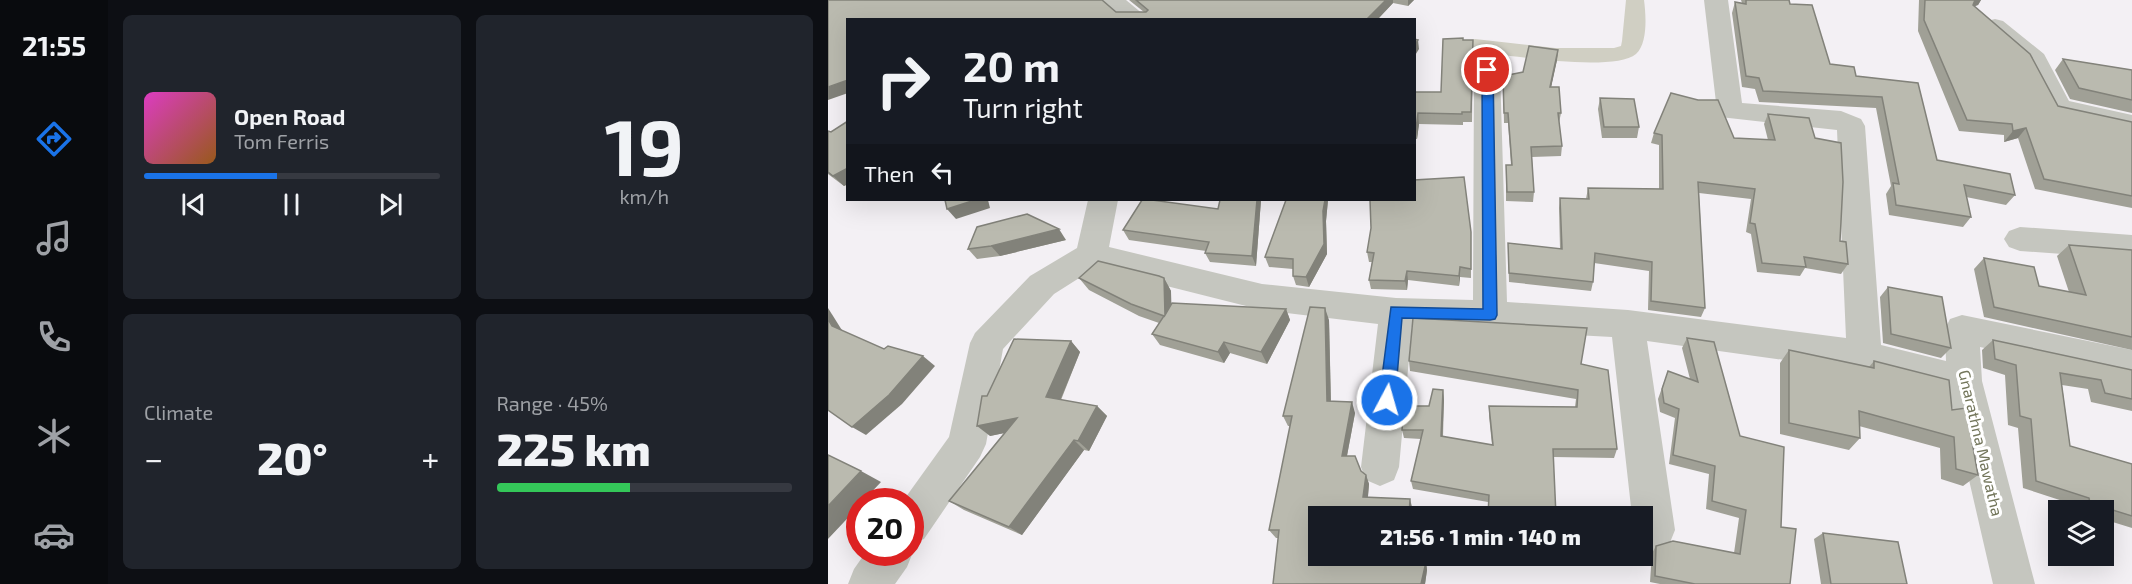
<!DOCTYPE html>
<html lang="en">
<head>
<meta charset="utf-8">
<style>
  :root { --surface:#171b24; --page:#20242c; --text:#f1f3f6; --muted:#9ea1a6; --line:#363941; --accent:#1a73e8 }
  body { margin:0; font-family:"Exo 2",sans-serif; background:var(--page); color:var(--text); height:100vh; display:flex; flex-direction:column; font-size:22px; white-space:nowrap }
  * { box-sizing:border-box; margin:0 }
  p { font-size:20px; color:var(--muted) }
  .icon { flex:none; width:33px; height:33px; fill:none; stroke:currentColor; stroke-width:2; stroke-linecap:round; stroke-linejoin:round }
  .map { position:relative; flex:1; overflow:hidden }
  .sheet { display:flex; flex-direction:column; gap:15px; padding:15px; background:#0d0f14; width:720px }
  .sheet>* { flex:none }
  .guide { position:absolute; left:18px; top:18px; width:570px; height:183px; border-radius:0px; box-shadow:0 6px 24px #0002; background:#171b24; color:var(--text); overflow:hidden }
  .fabs { position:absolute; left:1220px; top:500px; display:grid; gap:12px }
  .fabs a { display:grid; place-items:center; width:66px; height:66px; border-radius:0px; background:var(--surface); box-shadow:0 6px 24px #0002; font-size:30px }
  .speed { position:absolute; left:18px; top:488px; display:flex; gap:12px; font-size:30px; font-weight:700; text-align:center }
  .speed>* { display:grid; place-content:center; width:78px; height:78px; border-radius:50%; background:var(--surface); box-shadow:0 6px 24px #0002; line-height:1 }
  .speed .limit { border:9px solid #d22; background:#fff; color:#111 }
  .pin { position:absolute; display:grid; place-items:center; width:51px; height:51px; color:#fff; margin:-26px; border:3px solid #fff; border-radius:50%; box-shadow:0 2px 6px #0007 }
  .me { position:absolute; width:66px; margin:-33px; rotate:6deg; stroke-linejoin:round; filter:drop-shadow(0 0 4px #0008) }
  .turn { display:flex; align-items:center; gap:21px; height:126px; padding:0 18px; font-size:27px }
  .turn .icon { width:78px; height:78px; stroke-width:2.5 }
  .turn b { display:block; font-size:42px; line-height:51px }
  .then { display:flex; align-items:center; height:57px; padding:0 18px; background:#0003; gap:12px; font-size:22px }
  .big { font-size:45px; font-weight:800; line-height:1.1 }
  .sheet .tile { flex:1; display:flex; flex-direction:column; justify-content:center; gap:9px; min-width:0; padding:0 21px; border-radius:9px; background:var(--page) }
  .sheet .dial { align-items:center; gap:0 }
  .dial b { font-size:78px; line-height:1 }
  .song { display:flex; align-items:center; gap:18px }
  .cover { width:72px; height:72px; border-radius:9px; background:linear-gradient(135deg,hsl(310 70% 55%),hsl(30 70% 35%)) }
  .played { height:6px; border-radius:3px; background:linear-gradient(90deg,var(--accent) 45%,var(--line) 45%) }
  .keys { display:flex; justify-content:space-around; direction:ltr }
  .heat { display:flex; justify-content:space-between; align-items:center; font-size:33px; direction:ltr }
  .charge { height:9px; border-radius:4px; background:linear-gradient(90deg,#34c759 45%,var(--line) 0) }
  .sheet .tiles { flex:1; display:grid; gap:15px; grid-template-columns:repeat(2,1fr) }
  .trip { position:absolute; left:480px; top:506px; width:345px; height:60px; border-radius:0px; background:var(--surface); box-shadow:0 6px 24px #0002; font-weight:800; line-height:60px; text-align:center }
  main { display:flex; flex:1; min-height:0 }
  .menu { display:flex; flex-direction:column; width:108px; justify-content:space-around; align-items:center; background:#090b0e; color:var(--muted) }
  .menu .icon { width:42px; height:42px }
  .menu .current { color:var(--accent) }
  .menu b { font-size:27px; color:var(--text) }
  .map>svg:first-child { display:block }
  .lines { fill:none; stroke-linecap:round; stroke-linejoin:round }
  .canal { fill:#d0cfc3; fill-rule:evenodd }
  .minor { fill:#c5c6bf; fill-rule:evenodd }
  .wall { fill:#a0a096 }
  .shaded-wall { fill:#82827a }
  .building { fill:#babaaf; stroke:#82827a; stroke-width:1.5 }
  .route { fill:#1a73e8; stroke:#114b97; stroke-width:1.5 }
  .labels { text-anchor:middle; stroke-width:6; stroke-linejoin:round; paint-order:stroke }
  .street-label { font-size:16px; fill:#73765b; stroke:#fff }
</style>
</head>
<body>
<main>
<nav class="menu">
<b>21:55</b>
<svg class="icon current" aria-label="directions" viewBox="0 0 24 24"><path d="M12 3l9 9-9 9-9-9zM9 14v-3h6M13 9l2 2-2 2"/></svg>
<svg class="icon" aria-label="music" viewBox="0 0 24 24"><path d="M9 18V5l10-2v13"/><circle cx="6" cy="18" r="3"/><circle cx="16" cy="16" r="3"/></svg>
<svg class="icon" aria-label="phone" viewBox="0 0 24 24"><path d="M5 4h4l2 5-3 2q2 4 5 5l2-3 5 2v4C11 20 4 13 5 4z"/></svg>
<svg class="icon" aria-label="climate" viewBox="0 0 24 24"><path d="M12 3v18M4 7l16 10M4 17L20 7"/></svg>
<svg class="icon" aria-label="car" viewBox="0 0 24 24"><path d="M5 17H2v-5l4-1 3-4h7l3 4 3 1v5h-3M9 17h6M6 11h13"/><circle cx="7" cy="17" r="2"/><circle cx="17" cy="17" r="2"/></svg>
</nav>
<section class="sheet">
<div class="tiles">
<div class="tile">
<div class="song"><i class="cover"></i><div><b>Open Road</b><p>Tom Ferris</p></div></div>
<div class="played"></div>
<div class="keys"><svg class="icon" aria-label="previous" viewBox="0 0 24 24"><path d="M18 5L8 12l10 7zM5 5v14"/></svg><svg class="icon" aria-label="pause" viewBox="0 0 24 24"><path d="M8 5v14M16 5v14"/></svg><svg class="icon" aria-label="next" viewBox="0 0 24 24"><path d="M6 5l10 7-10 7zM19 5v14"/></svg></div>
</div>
<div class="tile dial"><b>19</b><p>km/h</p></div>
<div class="tile"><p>Climate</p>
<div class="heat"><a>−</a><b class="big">20°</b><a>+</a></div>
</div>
<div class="tile"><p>Range · 45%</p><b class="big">225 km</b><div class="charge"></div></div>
</div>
</section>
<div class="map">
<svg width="1304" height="584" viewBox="0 0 1304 584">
  <rect width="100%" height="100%" fill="#f3f0f4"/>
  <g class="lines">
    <!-- canal -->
    <path class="canal" d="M798 0H816C818 15 820 43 808 54 785 73 678 55 647 51L640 49 637 45 640 41 647 39 727 48H786L793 46 794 41Z"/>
    <!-- minor -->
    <g class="minor">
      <path d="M271 0H298L322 20H294Z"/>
      <path d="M876 0H900L914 103 1013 111 1033 119 1037 126 1053 345 1118 361 1117 329 1122 319 1134 315 1304 350V380L1152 347 1154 381 1207 584H1165L1121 393 1036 371 819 341 847 530 841 545 826 551 814 546V516H804L784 337 584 326 571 467 566 480 552 486 538 480 533 467 550 324 434 310 267 268 226 294 175 349 158 444 152 457 96 539 82 545V501H75L121 437 142 343 147 333 202 276 249 248 260 200H290L281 247 434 284 568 298 645 300 646 70 650 64 659 62 668 64 672 70 679 302 800 310 1018 338 1009 130 892 117 889 111Z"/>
      <path d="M1167 19 1175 21 1216 54 1241 101 1304 115V133L1222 114 1196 63 1155 26 1159 21Z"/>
      <path d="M1192 227 1304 235V259L1192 251 1181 247 1176 239 1181 231Z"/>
      <path d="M82 546 85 552 79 567 67 584H20L26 569 38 552H82Z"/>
    </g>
  </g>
  <!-- wall -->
  <g class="wall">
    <path d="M301 0H586L580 6 565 3 549 20H20L288 12H316Z"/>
    <path d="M913 0H961L962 4 1002 64 1028 76 1090 83 1109 160 1187 195 1178 205 1138 197 1143 217 1135 227 1061 215 1058 194 1063 186 1048 108 931 102 927 89 914 87 904 13 907 2 914 3Z"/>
    <path d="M1091 0H1153L1150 5 1146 6 1230 106 1304 122V208L1207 189 1190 138 1176 142V135L1131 131 1090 31Z"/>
    <path d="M635 40H645L644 122H635V125L591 124 589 139H586V92H613Z"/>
    <path d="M730 50 729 60 723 87 733 113 731 123 734 146 733 156 704 157 706 192 705 202 678 201V165H683L680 123H676L675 76 695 72Z"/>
    <path d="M1235 59 1304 70V113L1242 99 1227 70Z"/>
    <path d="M772 98 811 127 809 138H774L770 109Z"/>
    <path d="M940 114 1012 241 1020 264 1013 274 977 268 972 276 929 272 923 234 918 232 923 199 871 193 877 308 873 317 820 310 821 271 766 263 765 282 763 291 681 282 680 243 732 249 731 208 732 198 758 199 760 188 831 189V145L823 143 826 133 940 140 936 124Z"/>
    <path d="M20 121V184L16 186 0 174V131L3 132Z"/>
    <path d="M433 200 428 266 382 262 377 253 378 251 301 240 295 230Z"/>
    <path d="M458 200H500L498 221 499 254 481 287 468 285 465 276V269L441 267 437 257Z"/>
    <path d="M149 227 238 240 172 256 149 259 140 249Z"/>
    <path d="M543 228 643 232V278L632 277 631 286 580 280 579 290 543 289 541 280 544 262H541L539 252Z"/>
    <path d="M1241 245 1304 250V350L1156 317 1146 269 1156 258 1211 286 1241 292 1229 256Z"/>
    <path d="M251 278H336L343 291V305L458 309 462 320 439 364 402 353 396 363 332 345 324 334 331 323 311 316 261 290Z"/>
    <path d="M1060 287 1123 348 1113 358 1055 343 1052 297Z"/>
    <path d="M501 320 503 401 527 413 519 456 533 472 538 475 541 484 540 497 584 507 580 560 598 562 599 570 597 584H445L450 538H448L441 530 462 426H460L455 416Z"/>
    <path d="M859 338 912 436 953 527 962 584H832L822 582 824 553 828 546 906 553 911 518 878 509 881 474 841 464 847 418 832 412 830 399 840 371 862 379 854 348Z"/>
    <path d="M1165 340 1304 370V411L1263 402 1260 389 1234 385 1242 446 1304 464V528L1275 519V510H1247V505L1195 488 1190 428 1180 425 1177 375 1155 368 1154 350Z"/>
    <path d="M243 341 252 352 233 400 269 406 279 416 261 451 256 450 194 535 136 510 121 501 176 433 162 436 159 396Z"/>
    <path d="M961 350 1041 367 1046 361 1124 410 1150 475 1135 486 1113 479 1112 448 1031 426 1032 438 1021 450 952 434V363Z"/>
    <path d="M581 361 753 364 789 449 786 458 726 457 660 502 585 489 583 481 593 439 576 438 574 430 601 406 615 390 616 400 615 437 664 445 661 416V406L747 407 748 399 582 371Z"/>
    <path d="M995 533 1079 584H993L986 539Z"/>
  </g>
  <!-- shaded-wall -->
  <g class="shaded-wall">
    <path d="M558 0H565V3L549 20H538Z"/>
    <path d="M580 0H586L580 6Z"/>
    <path d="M1147 0H1153L1150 5 1142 8Z"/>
    <path d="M590 40 591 49 586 57V46Z"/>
    <path d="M730 50 729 60 721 97 722 87Z"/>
    <path d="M20 80V93L0 100V87Z"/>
    <path d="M590 113 591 124 589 139 588 129Z"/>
    <path d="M1198 128 1190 138 1176 142 1185 131Z"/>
    <path d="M20 168V184L16 186 5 176Z"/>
    <path d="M147 200H160L162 208 128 219 119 209Z"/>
    <path d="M429 200H433L428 266 424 256Z"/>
    <path d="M497 200H500L498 221 499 254 481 287 478 277 495 211Z"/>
    <path d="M231 229 238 240 172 256 163 246Z"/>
    <path d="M632 267V277L631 286V276Z"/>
    <path d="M579 271 580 280 579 290 577 281Z"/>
    <path d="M336 278 343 291 344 326 337 315Z"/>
    <path d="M0 308 17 335 4 326 0 319Z"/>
    <path d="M497 308 501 320 503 411 499 401Z"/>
    <path d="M458 309 462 320 439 364 433 352Z"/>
    <path d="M243 341 252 352 229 408 218 397Z"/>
    <path d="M396 342 402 353 396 363 390 352Z"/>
    <path d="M95 356 107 366 74 404 38 435 24 427Z"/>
    <path d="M615 390 616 400 614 445 613 436Z"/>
    <path d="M524 402 527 413 517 466 514 456Z"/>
    <path d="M269 406 279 416 261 451 250 441Z"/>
    <path d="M189 418 201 428 162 436 149 426Z"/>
    <path d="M246 440 256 450 194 535 181 527Z"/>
    <path d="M33 471 53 482 35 501H32V505L0 539V506Z"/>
    <path d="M538 475 541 484 539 506 535 497Z"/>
    <path d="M582 499 584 507V516H581Z"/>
    <path d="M598 562 599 570 597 584H593Z"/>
  </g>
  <!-- building -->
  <g class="building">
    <path d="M0 0H274L288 12H318L320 10 308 0H558L538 20H20V80L0 87Z"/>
    <path d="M918 0H961L962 4 984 5 1002 64 1026 67 1028 76 1090 83 1109 160 1182 174 1187 195 1136 185 1143 217 1068 205 1065 183 1071 184 1054 97 935 91 931 78 918 76 907 2 918 4Z"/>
    <path d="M1097 0H1147L1145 5 1202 54 1230 106 1304 122V196L1216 179 1198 128 1185 131 1184 124 1139 120 1096 20Z"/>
    <path d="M635 38V40H645L643 112H634V114L590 113 588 129H586V92H613L615 39Z"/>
    <path d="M586 39 590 40 586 46Z"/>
    <path d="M701 46 730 50 722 87H731L733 113H730L734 146 703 147 706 192H679L678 165H684L680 113H676L675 76 695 72Z"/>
    <path d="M1235 59 1304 70V100L1251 88Z"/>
    <path d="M843 93 870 100H890L906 138 947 140 940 114 981 118 987 138 1013 143 1015 182 1012 241 1018 242 1020 264 976 257 978 267 934 263 927 224 922 223 927 189 870 182 877 308 823 301 824 262 767 253 765 282 681 273 680 243 734 249 732 198 761 199 760 188 835 189 834 135 826 133Z"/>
    <path d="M772 98 806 99 811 127H776Z"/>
    <path d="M20 121V168L5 176 0 172V131L3 132Z"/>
    <path d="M636 177 643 232V269L632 267 631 276 579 271 577 281 541 280 546 253 539 252 543 228 542 200H586V180Z"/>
    <path d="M117 200H147L119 209Z"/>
    <path d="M314 200H324L390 209 392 200H429L424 256 377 253 381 242 295 230Z"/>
    <path d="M458 200H497L495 211 496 244 478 277 465 276V259L437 257Z"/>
    <path d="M199 214 231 229 163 246 140 249 149 227Z"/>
    <path d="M1241 245 1304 250V337L1166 307 1156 258 1206 267 1211 286 1258 295Z"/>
    <path d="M270 261 331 276 336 278 337 315 344 303 458 309 433 352 396 342 390 352 324 334 336 316 303 304 251 278Z"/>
    <path d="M1060 287 1114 297 1123 348 1063 334Z"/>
    <path d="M482 307 497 308 499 401 524 402 514 456H527L533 471 538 475 535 497 582 499 581 516H490V555H578L577 559 598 562 593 584H445L451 530H441L464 416H455Z"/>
    <path d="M585 318 759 328 753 364 780 370 789 449H725L728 516H660L661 495 583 481 595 430H574L576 406H601L605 389 615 390 613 436 665 445 661 406 749 407 750 390 581 361Z"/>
    <path d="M0 319 4 326 56 349 60 346 95 356 61 395 24 427 0 410Z"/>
    <path d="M859 338 886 342 912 436 956 447 953 527 968 529 962 584H867L827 576 828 546 845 541 912 554 918 510 884 501 887 466 845 455 851 409 836 403 834 389 840 371 870 382Z"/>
    <path d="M186 339 243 341 218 397 269 406 250 441 246 440 181 527 121 501 189 418 149 426 154 396H159Z"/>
    <path d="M1165 340 1304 370V399L1277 393 1273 380 1232 373 1242 446 1304 464V516L1262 503 1261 498 1208 481 1203 419 1192 416 1188 365 1167 359Z"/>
    <path d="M961 350 1046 368V361L1121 380 1124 410 1138 408 1150 475 1128 469 1126 437 1031 411 1032 438 961 423Z"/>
    <path d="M0 455 33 471 0 506Z"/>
    <path d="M995 533 1070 542 1079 584H1003Z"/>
  </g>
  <!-- route -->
  <path class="route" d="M659 66 665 70 669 315 667 319 662 320 574 318 567 400 564 405 559 407 554 405 551 400 563 307 655 309 654 70Z"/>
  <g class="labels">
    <!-- street labels -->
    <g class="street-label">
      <text transform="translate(1153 443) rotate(77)" y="6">Gnarathna Mawatha</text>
    </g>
  </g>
</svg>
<div class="fabs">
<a><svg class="icon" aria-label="layers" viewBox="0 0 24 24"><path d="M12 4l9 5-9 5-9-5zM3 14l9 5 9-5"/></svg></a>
</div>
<div class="speed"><div class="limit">20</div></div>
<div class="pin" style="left:659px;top:70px;background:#d93025"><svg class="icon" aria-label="arrive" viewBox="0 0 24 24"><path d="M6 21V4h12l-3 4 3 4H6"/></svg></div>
<svg class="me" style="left:559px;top:400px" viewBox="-20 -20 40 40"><circle r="17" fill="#1a73e8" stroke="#fff" stroke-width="3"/><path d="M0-11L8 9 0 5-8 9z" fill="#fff"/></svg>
<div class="trip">21:56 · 1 min · 140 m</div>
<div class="guide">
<div class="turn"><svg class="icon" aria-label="right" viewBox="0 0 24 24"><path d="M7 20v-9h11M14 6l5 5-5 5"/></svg><div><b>20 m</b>Turn right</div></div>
<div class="then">Then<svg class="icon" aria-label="left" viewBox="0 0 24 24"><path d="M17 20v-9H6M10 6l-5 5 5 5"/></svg></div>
</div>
</div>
</main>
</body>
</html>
